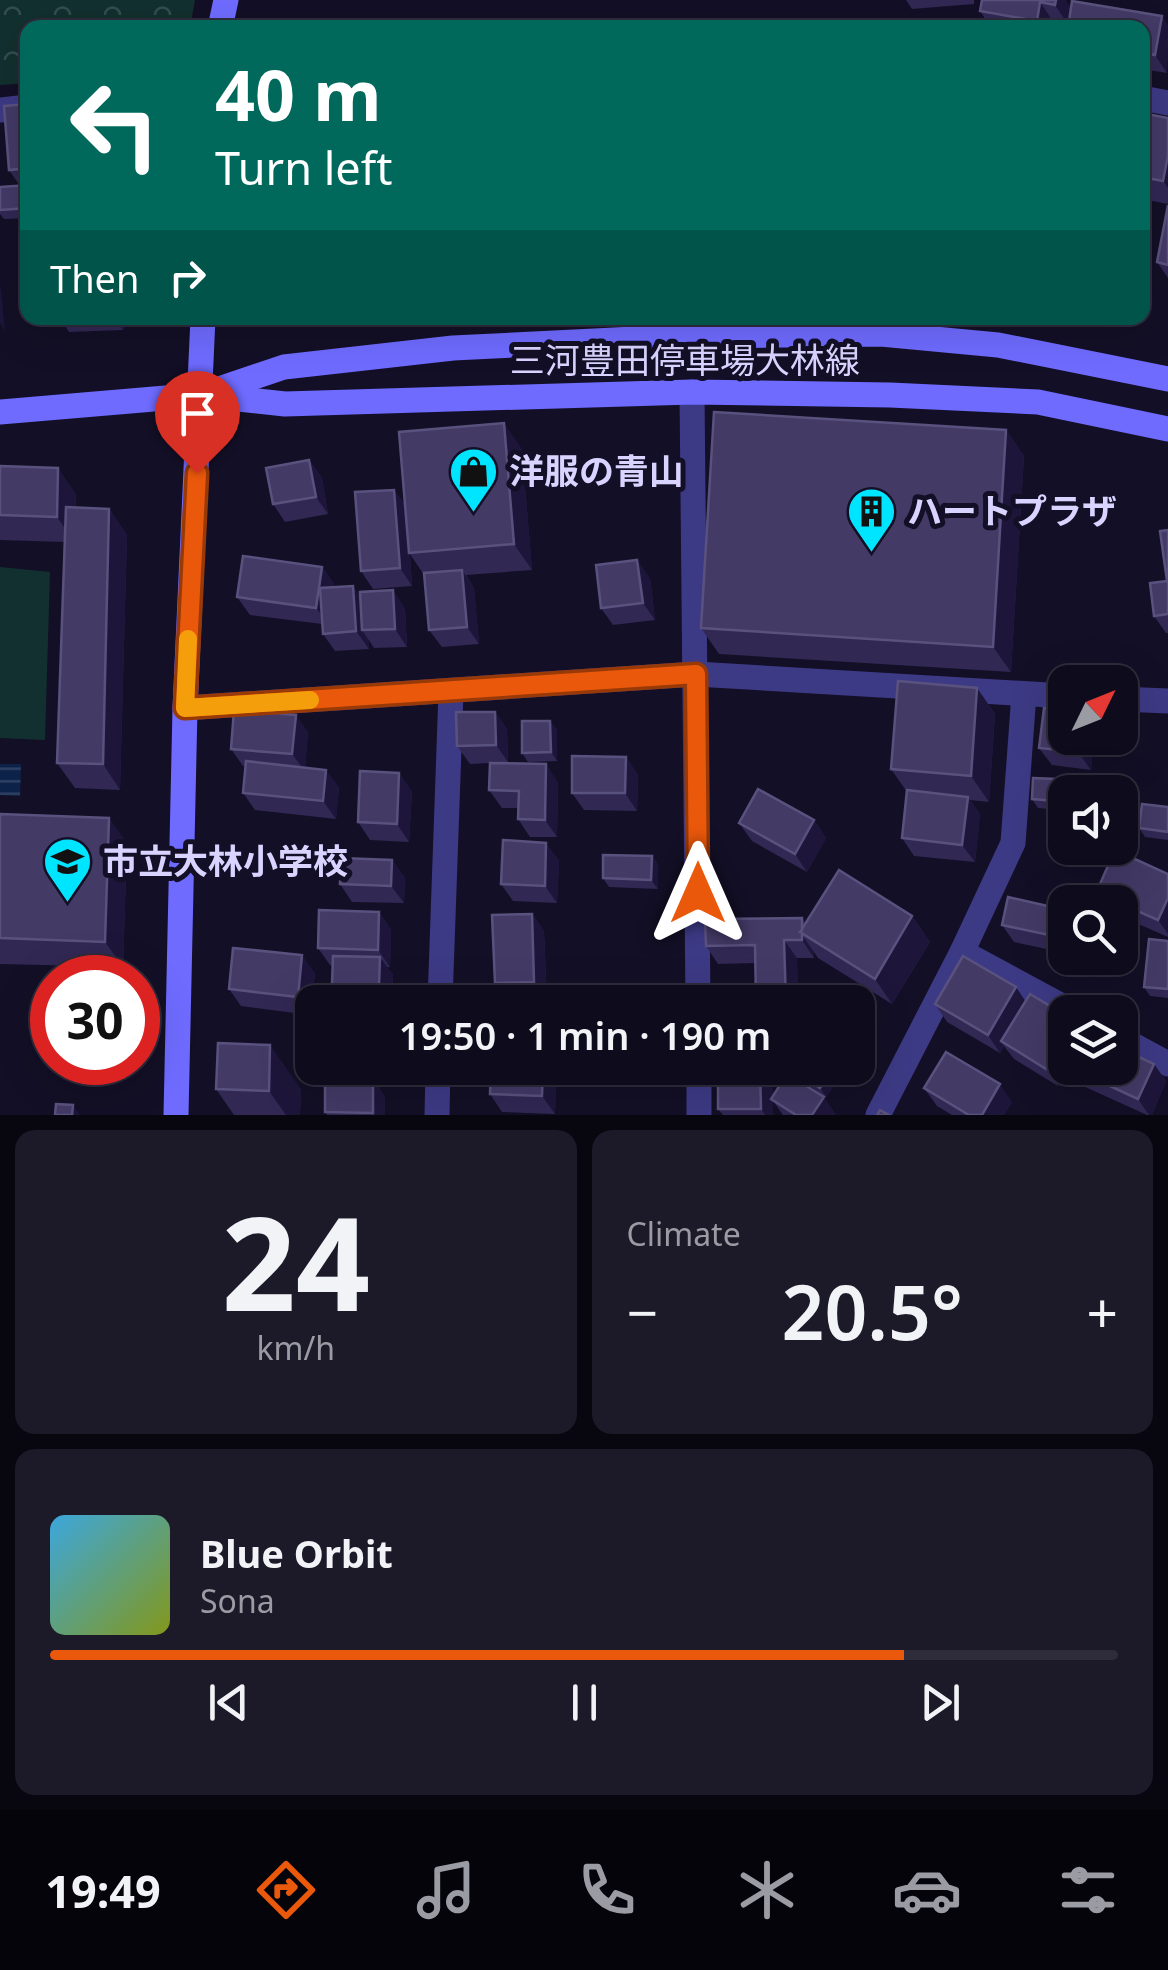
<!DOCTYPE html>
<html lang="en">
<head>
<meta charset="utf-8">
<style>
  :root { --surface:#0e0b1c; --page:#1c1929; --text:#f1f3f6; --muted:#9b9ba3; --line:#2e2b3b; --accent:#ea580c }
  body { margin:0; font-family:"Noto Sans","Noto Sans JP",sans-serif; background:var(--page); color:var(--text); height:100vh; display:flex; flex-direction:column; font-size:38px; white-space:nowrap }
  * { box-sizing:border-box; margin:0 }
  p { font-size:32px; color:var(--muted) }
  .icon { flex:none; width:55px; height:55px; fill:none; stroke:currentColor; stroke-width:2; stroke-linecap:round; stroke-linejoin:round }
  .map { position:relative; height:1115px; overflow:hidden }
  .side { display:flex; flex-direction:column; gap:15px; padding:15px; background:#08060f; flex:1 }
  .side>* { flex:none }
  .banner { position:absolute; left:20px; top:20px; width:1130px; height:305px; border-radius:20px; box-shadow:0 10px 40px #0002,0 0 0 2px var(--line); background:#00695c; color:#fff; overflow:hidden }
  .needle { width:65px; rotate:47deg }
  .fabs { position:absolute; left:1048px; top:665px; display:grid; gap:20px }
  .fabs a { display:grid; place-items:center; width:90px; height:90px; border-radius:20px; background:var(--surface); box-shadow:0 10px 40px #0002,0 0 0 2px var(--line); font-size:50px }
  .speed { position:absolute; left:30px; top:955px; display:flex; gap:20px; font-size:50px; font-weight:700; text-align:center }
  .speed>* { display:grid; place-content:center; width:130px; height:130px; border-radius:50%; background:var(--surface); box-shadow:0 10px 40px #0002,0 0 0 2px var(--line); line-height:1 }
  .speed .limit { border:15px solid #d22; background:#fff; color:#111 }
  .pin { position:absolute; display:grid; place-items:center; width:85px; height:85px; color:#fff; margin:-102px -42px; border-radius:50% 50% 50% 0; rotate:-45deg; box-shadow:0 0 10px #0007 }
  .pin .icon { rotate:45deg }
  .me { position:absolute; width:110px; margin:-55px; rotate:0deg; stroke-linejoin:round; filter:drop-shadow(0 0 8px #0008) }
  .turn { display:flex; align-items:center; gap:35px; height:210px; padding:0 30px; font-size:45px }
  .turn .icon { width:130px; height:130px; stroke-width:2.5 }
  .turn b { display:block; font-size:70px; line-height:85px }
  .then { display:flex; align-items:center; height:95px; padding:0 30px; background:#0003; gap:20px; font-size:38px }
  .big { font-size:75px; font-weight:600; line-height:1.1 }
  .side .tile { flex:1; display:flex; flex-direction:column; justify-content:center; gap:15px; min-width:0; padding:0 35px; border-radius:20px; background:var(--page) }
  .side .dial { align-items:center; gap:0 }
  .dial b { font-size:130px; line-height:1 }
  .song { display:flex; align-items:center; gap:30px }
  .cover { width:120px; height:120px; border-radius:15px; background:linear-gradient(135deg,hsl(200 70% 55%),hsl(70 70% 35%)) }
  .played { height:10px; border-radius:5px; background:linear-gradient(90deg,var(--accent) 80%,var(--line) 80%) }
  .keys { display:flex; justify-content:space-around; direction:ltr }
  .heat { display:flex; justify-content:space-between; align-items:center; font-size:55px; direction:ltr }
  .side .tiles { flex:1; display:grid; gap:15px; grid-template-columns:1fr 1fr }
  .tile:last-child { grid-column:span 2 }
  .trip { position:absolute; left:295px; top:985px; width:580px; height:100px; border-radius:20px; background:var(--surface); box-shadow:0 10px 40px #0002,0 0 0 2px var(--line); font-weight:600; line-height:100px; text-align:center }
  .dock { display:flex; height:160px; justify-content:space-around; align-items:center; background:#06040b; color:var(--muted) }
  .dock .icon { width:70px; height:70px }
  .dock .selected { color:var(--accent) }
  .dock b { font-size:45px; color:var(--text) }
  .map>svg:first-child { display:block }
  .park { fill:url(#park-crowns) }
  .pitch { fill:#12302f }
  .water { fill:url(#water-rules) }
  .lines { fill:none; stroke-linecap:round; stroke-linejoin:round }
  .street { stroke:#3d3a85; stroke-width:25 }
  .secondary { stroke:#6f6bff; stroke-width:25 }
  .wall { fill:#312854 }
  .shaded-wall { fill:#1d163a }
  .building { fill:#433a66; stroke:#5a527e; stroke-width:2.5 }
  .route-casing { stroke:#983908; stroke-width:25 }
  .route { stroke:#ea580c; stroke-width:18 }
  .slow { stroke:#f59e0b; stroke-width:18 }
  .labels { text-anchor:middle; stroke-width:10; stroke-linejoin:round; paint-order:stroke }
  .street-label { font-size:35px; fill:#d9d4ff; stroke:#130f26 }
  .poi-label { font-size:35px; font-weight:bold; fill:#d9d4ff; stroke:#130f26; text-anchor:start }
</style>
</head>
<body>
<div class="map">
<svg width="1168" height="1115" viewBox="0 0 1168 1115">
  <defs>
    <pattern id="park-crowns" width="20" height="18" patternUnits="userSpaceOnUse" patternTransform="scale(2.5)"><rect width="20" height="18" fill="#12302f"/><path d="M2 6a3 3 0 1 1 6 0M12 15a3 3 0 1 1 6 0" fill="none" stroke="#344d4e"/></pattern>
    <pattern id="water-rules" width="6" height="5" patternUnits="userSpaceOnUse" patternTransform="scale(2.5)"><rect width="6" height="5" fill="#0c2248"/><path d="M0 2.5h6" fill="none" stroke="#2f4163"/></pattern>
  </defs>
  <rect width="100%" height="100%" fill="#130f26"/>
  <!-- park -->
  <path class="park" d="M0 0H195L190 27 28 28 27 83 0 85Z"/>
  <!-- pitch -->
  <path class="pitch" d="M0 567 50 572 45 740 0 738Z"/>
  <!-- water -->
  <path class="water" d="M0 764H21L20 796 0 795Z"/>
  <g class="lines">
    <!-- street -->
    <g class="street">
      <path d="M1142 98 1168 103"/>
      <path d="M0 110 28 107"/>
      <path d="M692 392 698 1002"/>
      <path d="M1120 699 1168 701"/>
      <path d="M185 708 696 674 1065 696"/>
      <path d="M962 952 1073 1012"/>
      <path d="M440 1002 451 692"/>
      <path d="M1120 1038 1168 1064"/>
      <path d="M699 1068V1115"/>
      <path d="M437 1115 438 1068"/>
      <path d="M878 1115 962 952 1013 843 1024 694"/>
    </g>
    <!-- secondary -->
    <g class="secondary">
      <path d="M220 28 226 0"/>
      <path d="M210 392 284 367 453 348 695 336 881 334 998 345 1168 379"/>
      <path d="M0 412 201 395 285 404 692 392 890 395 1038 402 1168 429"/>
      <path d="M176 1115 185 708 203 318"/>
    </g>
  </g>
  <!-- wall -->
  <g class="wall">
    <path d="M906 0H974V4L912 9Z"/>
    <path d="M1065 0 1070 7 1067 23 1052 20 1051 28H991L980 11Z"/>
    <path d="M1168 25 1167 73 1142 69V28Z"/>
    <path d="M28 104V218L4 219 0 214V187L20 186 9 170Z"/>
    <path d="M1142 113 1168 118V204L1142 199Z"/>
    <path d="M1157 262 1168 265V278Z"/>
    <path d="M60 318H132L123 330 69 332Z"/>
    <path d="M1006 430 1024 456 1011 672 719 654 701 628Z"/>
    <path d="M522 449 532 570 466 575 474 588 479 644 442 647 429 630 424 575 410 554 412 586 373 589 361 571 394 490 405 505Z"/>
    <path d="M309 460 322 478 328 514 285 522 273 504Z"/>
    <path d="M0 466 76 494V508L109 509 127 535 120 790 75 788 57 763 65 542 0 540Z"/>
    <path d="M1168 530V633H1166L1154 616 1167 581Z"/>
    <path d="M322 567 334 584V587L361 597 405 608 407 647 374 648 368 639 369 649 335 651 323 634 322 624 250 615 237 597Z"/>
    <path d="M650 578 655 620 613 625 601 608Z"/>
    <path d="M977 688 995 714 989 802 970 800 980 814 975 862 914 856 902 838 907 792 891 769Z"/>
    <path d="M495 712 507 729 508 762 495 763 558 782 557 837H530L518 819V808H502L489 790 490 763 470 764 457 746Z"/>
    <path d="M550 721 557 730V761L528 762 522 753Z"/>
    <path d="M308 732 305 767 339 787 336 819 255 810 243 793 246 766H243L231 749Z"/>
    <path d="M1065 738H1094L1091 770 1052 765 1039 748Z"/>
    <path d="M626 757 638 775 637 811 584 810 572 793Z"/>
    <path d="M1056 779 1062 788 1061 810 1038 808 1032 799Z"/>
    <path d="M1127 786 1139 804 1134 844 1120 843V792Z"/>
    <path d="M412 791 409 842 370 840 358 822Z"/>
    <path d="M1168 807V840L1145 837 1139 828Z"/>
    <path d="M0 814 127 843 123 967 0 964Z"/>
    <path d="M814 820 826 838 807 872 752 841 739 823Z"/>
    <path d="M652 856 658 865V889L609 887 603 878Z"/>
    <path d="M392 860 405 878 404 903 352 902 340 884Z"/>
    <path d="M559 860 557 903 513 901 501 884Z"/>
    <path d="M1168 874V937L1120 916V902H1103L1096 893Z"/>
    <path d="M1065 910V953L1014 942 1002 925Z"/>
    <path d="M379 912 391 930 390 967H387L393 975 392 1002 344 1001 332 984 333 966 330 965 318 948Z"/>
    <path d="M532 914 544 931 547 1000 505 997 495 983Z"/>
    <path d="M912 916 930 942 892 1004 818 958 814 952V958H797L798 1002H756L755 963 718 964 706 946 802 918 806 924Z"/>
    <path d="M1168 941V998L1150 996 1144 987Z"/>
    <path d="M315 973 310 1015 241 1006 229 989Z"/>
    <path d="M1016 987 1065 1068H1070L1058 1086 1014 1059 1004 1046 1000 1053 947 1022 935 1004Z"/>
    <path d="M1154 1064 1166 1081 1152 1115H1147L1083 1086 1071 1068Z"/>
    <path d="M379 1068V1088L385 1097V1115H327L325 1112 332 1079 325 1069Z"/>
    <path d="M718 1068H789V1073H769L773 1078V1096L836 1114 783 1115 773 1101V1115H723L718 1109Z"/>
    <path d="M790 1068H843L845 1070 826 1097 795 1076Z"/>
    <path d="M556 1074 555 1114 502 1112 490 1094Z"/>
    <path d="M924 1088 1012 1102 1004 1115H952L937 1106Z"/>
    <path d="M216 1089H301L300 1115H234Z"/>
  </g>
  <!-- shaded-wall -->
  <g class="shaded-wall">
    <path d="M1056 0H1065L1070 7 1067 23 1055 5Z"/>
    <path d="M1040 2 1052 20 1051 28H1041L1037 21Z"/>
    <path d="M1162 16 1168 25 1167 73 1155 55Z"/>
    <path d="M1168 156V188L1163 181Z"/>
    <path d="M0 282 5 331 0 323Z"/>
    <path d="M115 318H132L123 330Z"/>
    <path d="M504 423 522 449 532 570 514 544Z"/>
    <path d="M1006 430 1024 456 1011 672 993 647Z"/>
    <path d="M309 460 322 478 328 514 316 497Z"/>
    <path d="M58 468 76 494 75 543 57 517Z"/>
    <path d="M394 490 407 508 412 586 400 568Z"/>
    <path d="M109 509 127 535 120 790 103 764Z"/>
    <path d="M637 560 650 578 655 620 643 603Z"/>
    <path d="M322 567 334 584 329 625 316 608Z"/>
    <path d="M462 570 474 588 479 644 467 627Z"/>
    <path d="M353 586 365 604 362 630 368 639 369 649 356 631Z"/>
    <path d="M393 590 405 608 407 647 395 629Z"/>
    <path d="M977 688 995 714 989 802 971 776Z"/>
    <path d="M495 712 507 729 508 762 496 745Z"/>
    <path d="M296 715 308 732 305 771 292 754Z"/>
    <path d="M550 721 557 730V761L551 752Z"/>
    <path d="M1080 738H1094L1091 770 1078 752Z"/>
    <path d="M626 757 638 775 637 811 625 793Z"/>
    <path d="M546 764 558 782 557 837 545 820Z"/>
    <path d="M326 770 339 787 336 819 323 801Z"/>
    <path d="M399 773 412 791 409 842 397 824Z"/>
    <path d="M1056 779 1062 788 1061 810 1055 801Z"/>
    <path d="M1127 786 1139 804 1134 844 1122 827Z"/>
    <path d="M968 797 980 814 975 862 962 845Z"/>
    <path d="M109 818 127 843 123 967 105 942Z"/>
    <path d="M814 820 826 838 807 872 795 854Z"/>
    <path d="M546 843 559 860 557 903 545 886Z"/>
    <path d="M652 856 658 865V889L651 880Z"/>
    <path d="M392 860 405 878 404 903 391 886Z"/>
    <path d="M1168 898V934L1158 920Z"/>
    <path d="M1065 910V946L1059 937Z"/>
    <path d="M379 912 391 930 390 967 378 950Z"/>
    <path d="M532 914 544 931 547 1000 534 982Z"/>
    <path d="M912 916 930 942 892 1004 875 979Z"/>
    <path d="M802 935 814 952V958L802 940Z"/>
    <path d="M784 940 797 958 798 1002H786Z"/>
    <path d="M302 955 315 973 310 1015 298 997Z"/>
    <path d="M380 957 393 975 392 1002 379 986Z"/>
    <path d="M1016 987 1028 1005 1001 1041 1004 1046 1000 1053 988 1035Z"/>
    <path d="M1065 1037V1068H1070L1058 1086 1046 1069Z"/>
    <path d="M270 1045 301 1089 300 1115H286L269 1091Z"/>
    <path d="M1154 1064 1166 1081 1152 1115H1149L1138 1099Z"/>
    <path d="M367 1068H379V1088L366 1070Z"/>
    <path d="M543 1068H551L556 1074 555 1114 542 1096Z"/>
    <path d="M760 1068H766L773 1078V1115H765L761 1109Z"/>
    <path d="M834 1068H843L845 1070 826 1097 820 1088Z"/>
    <path d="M373 1080 385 1097V1115H374L373 1113Z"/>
    <path d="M1000 1084 1012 1102 1004 1115H982Z"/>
    <path d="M824 1097 836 1114V1115H812Z"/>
    <path d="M73 1105 80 1115H72Z"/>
  </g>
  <!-- building -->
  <g class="building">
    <path d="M982 0H1056L1055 5 1040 2 1037 21 980 11Z"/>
    <path d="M1072 1 1162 16 1155 55 1142 53V28H1068Z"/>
    <path d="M28 104V168L9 170 4 106Z"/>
    <path d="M1142 113 1168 118V156L1163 181 1142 177Z"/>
    <path d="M28 185V208L0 210V187Z"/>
    <path d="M1168 205V265L1157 262Z"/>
    <path d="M714 412 1006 430 993 647 701 628Z"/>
    <path d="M504 423 514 544 409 553 399 432Z"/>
    <path d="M309 460 316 497 273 504 266 468Z"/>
    <path d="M0 466 58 468 57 517 0 515Z"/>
    <path d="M394 490 400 568 361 571 355 492Z"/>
    <path d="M66 507 109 509 103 764 57 763Z"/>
    <path d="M1168 530V614L1154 616 1150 583 1167 581 1160 531Z"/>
    <path d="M243 556 322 567 316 608 237 597Z"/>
    <path d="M637 560 643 603 601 608 596 565Z"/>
    <path d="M462 570 467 627 429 630 424 573Z"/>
    <path d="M353 586 356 631 323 634 320 588Z"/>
    <path d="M393 590 395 629 362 630 360 592Z"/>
    <path d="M898 681 977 688 971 776 891 769Z"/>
    <path d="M1044 708 1065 711V738H1080L1078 752 1039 748Z"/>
    <path d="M234 710 296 715 292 754 231 749Z"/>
    <path d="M456 712H495L496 745 457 746Z"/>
    <path d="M522 721H550L551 752 522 753Z"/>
    <path d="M572 756 626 757 625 793H572Z"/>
    <path d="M246 761 326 770 323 801 243 793Z"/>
    <path d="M490 763 546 764 545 820 518 819 519 791 489 790Z"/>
    <path d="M360 771 399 773 397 824 358 822Z"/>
    <path d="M1033 778 1056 779 1055 801 1032 799Z"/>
    <path d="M1086 781 1127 786 1122 827 1120 826V792H1084Z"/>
    <path d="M758 789 814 820 795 854 739 823Z"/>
    <path d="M907 790 968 797 962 845 902 838Z"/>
    <path d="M1142 804 1168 807V832L1139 828Z"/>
    <path d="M0 814 109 818 105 942 0 938Z"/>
    <path d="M503 840 546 843 545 886 501 884Z"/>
    <path d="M1115 850 1168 874V898L1158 920 1096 893Z"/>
    <path d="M603 855 652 856 651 880 603 878Z"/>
    <path d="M341 858 392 860 391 886 340 884Z"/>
    <path d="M839 870 912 916 875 979 800 932Z"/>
    <path d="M1008 897 1065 910 1059 937 1002 925Z"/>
    <path d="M319 910 379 912 378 950 318 948Z"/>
    <path d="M532 914 534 982 495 983 492 915Z"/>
    <path d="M802 918V930L800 932 802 933V940H784L786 1002H756L755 945 706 946 705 919Z"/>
    <path d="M1149 939 1168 941V989L1144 987Z"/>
    <path d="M233 948 302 955 298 997 229 989Z"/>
    <path d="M333 956 380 957 379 986 332 984Z"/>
    <path d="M963 956 1016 987 988 1035 935 1004Z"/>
    <path d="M1030 994 1065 1015V1037L1046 1069 1001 1041Z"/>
    <path d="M505 996 554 1001 553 1002H504Z"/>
    <path d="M218 1043 270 1045 269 1091 216 1089Z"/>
    <path d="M1120 1048 1154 1064 1138 1099 1071 1068H1120Z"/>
    <path d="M946 1052 1000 1084 982 1115H969L924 1088Z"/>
    <path d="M325 1068H367L366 1070 325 1069Z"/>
    <path d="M491 1068H543L542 1096 490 1094Z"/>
    <path d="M718 1068H760L761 1109H718Z"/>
    <path d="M790 1068H834L820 1088Z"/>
    <path d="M787 1074 824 1097 812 1115H796L771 1099Z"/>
    <path d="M325 1079 373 1080V1113L325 1112Z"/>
    <path d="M56 1104 73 1105 72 1115H55Z"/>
    <path d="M880 1110 889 1115H877Z"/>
  </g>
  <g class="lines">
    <defs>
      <path id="route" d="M197 473 185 708 696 674 698 893"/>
    </defs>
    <!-- route casing -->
    <use href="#route" class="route-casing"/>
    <!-- route -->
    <use href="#route" class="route"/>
    <!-- slow -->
    <path class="slow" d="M188 639 185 708 310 700"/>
  </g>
  <!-- icons -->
  <defs>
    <symbol id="shop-pin" viewBox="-11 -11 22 30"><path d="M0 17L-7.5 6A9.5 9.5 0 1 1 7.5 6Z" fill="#00e5ff" stroke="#130f26"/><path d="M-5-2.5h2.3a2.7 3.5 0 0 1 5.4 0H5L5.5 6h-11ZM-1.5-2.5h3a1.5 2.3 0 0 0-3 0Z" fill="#111"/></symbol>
    <symbol id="building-pin" viewBox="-11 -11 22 30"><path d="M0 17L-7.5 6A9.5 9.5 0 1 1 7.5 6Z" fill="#00e5ff" stroke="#130f26"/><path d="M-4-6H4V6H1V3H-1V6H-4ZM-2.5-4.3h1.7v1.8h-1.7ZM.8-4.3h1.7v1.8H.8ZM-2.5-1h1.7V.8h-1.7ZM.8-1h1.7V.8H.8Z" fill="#111"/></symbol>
    <symbol id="school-pin" viewBox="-11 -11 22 30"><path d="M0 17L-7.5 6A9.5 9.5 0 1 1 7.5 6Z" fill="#00e5ff" stroke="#130f26"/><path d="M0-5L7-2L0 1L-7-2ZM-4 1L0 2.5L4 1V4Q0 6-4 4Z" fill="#111"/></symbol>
  </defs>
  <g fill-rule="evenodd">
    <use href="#shop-pin" x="446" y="444" width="55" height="75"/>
    <use href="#building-pin" x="844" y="484" width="55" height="75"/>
    <use href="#school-pin" x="40" y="834" width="55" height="75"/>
  </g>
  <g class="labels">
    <!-- street labels -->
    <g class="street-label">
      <text x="685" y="373">三河豊田停車場大林線</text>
    </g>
    <!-- poi labels -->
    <g class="poi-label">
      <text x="509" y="484">洋服の青山</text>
      <text x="907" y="524">ハートプラザ</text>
      <text x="103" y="874">市立大林小学校</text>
    </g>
  </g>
</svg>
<div class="fabs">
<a><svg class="needle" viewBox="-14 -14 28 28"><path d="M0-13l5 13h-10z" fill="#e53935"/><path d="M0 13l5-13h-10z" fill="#9b9ba3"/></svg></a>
<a><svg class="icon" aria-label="sound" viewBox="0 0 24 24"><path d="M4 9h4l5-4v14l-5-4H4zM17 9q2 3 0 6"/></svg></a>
<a><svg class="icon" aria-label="search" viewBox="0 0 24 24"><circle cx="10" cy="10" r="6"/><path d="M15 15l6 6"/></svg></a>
<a><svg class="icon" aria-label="layers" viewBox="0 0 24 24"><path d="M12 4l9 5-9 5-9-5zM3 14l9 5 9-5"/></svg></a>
</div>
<div class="speed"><div class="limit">30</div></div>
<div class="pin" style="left:197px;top:473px;background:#d93025"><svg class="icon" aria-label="arrive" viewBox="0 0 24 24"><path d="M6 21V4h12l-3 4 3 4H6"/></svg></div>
<svg class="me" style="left:698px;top:893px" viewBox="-20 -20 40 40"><path d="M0-17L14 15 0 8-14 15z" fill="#ea580c" stroke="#fff" stroke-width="4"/></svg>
<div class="trip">19:50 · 1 min · 190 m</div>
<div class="banner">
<div class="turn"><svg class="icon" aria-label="left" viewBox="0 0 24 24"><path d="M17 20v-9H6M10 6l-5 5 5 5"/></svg><div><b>40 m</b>Turn left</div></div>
<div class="then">Then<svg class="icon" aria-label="right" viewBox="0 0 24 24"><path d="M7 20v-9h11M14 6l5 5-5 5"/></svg></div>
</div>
</div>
<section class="side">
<div class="tiles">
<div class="tile dial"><b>24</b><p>km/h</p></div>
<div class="tile"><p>Climate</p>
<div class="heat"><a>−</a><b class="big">20.5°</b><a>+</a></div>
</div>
<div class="tile">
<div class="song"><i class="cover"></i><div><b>Blue Orbit</b><p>Sona</p></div></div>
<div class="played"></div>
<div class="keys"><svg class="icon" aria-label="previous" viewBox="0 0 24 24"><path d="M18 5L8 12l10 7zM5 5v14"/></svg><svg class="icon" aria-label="pause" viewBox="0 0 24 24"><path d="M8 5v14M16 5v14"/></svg><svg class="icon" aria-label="next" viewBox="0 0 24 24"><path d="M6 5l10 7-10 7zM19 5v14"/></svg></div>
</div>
</div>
</section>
<nav class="dock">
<b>19:49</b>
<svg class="icon selected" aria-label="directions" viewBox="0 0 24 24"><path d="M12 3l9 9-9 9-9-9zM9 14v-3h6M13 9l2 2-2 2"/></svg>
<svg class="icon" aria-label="music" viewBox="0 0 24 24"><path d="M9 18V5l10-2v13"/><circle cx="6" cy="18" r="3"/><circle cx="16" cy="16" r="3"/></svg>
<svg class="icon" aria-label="phone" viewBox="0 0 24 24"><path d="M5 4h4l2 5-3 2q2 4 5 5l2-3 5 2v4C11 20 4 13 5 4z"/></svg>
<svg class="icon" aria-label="climate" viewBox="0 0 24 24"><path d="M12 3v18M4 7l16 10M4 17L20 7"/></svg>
<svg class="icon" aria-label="car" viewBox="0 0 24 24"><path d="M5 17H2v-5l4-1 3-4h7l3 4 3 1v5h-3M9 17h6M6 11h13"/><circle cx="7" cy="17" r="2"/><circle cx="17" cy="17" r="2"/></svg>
<svg class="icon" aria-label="filters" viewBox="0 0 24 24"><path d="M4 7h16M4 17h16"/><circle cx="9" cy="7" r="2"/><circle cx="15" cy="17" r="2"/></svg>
</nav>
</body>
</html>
